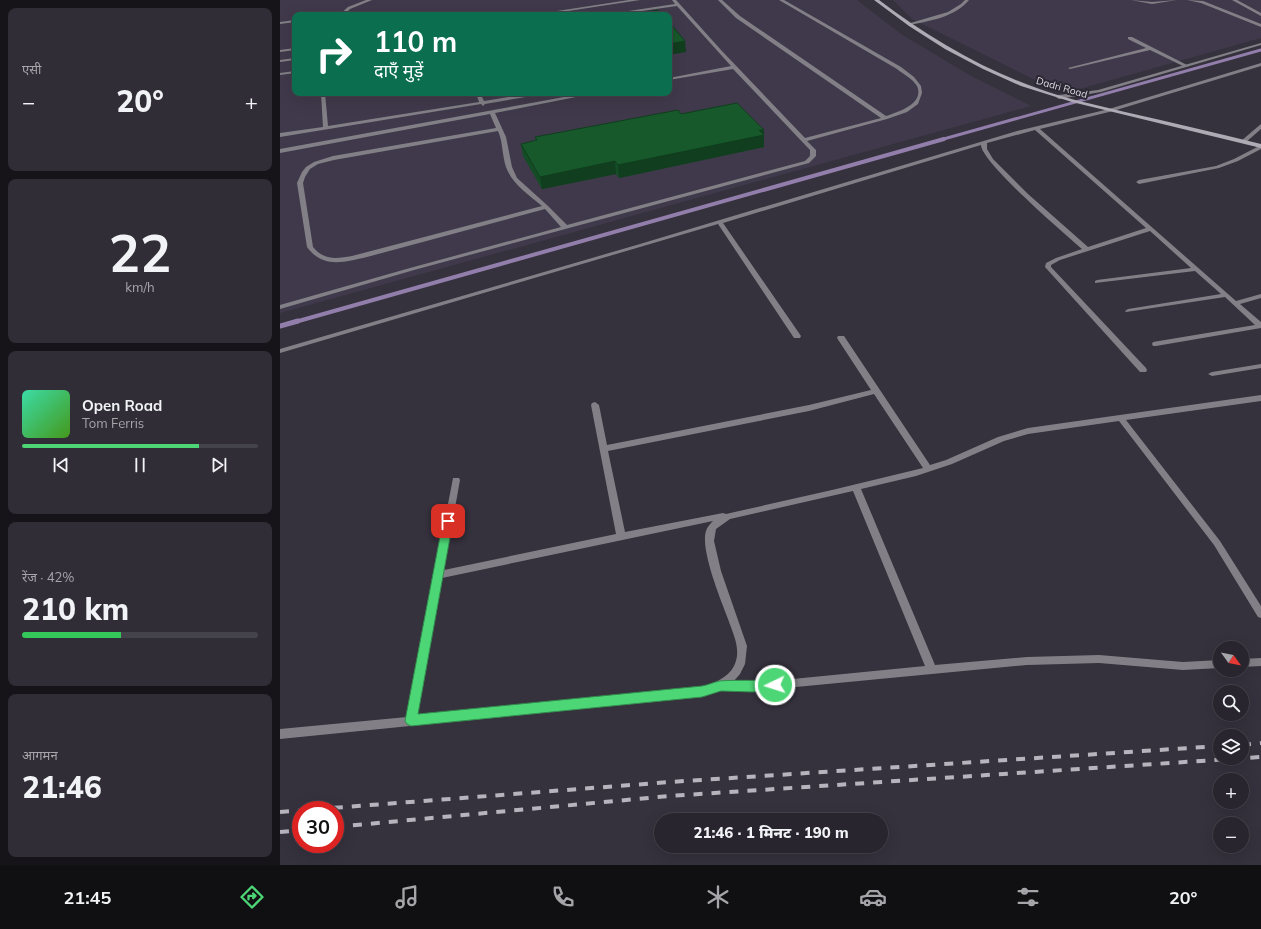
<!DOCTYPE html>
<html lang="hi">
<head>
<meta charset="utf-8">
<style>
  :root { --surface:#28252e; --page:#302d36; --text:#f1f3f6; --muted:#a5a5aa; --line:#44424a; --accent:#4dd676 }
  body { margin:0; font-family:Mulish,"Noto Sans Devanagari",sans-serif; background:var(--page); color:var(--text); height:100vh; display:flex; flex-direction:column; font-size:15px; white-space:nowrap }
  * { box-sizing:border-box; margin:0 }
  p { font-size:13px; color:var(--muted) }
  .icon { flex:none; width:22px; height:22px; fill:none; stroke:currentColor; stroke-width:2; stroke-linecap:round; stroke-linejoin:round }
  .map { position:relative; flex:1; overflow:hidden }
  .sheet { display:flex; flex-direction:column; gap:8px; padding:8px; background:#161419; width:280px }
  .sheet>* { flex:none }
  .banner { position:absolute; left:12px; top:12px; width:380px; height:84px; border-radius:8px; box-shadow:0 4px 16px #0002,0 0 0 1px var(--line); background:#0b6e4f; color:#fff; overflow:hidden }
  .needle { width:26px; rotate:123deg }
  .buttons { position:absolute; left:933px; top:641px; display:grid; gap:8px }
  .buttons a { display:grid; place-items:center; width:36px; height:36px; border-radius:50%; background:var(--surface); box-shadow:0 4px 16px #0002,0 0 0 1px var(--line); font-size:20px }
  .speed { position:absolute; left:12px; top:801px; display:flex; gap:8px; font-size:20px; font-weight:700; text-align:center }
  .speed>* { display:grid; place-content:center; width:52px; height:52px; border-radius:50%; background:var(--surface); box-shadow:0 4px 16px #0002,0 0 0 1px var(--line); line-height:1 }
  .speed .limit { border:6px solid #d22; background:#fff; color:#111 }
  .pin { position:absolute; display:grid; place-items:center; width:34px; height:34px; color:#fff; margin:-17px; border-radius:8px; box-shadow:0 2px 6px #0006 }
  .me { position:absolute; width:44px; margin:-22px; rotate:266deg; stroke-linejoin:round; filter:drop-shadow(0 0 3px #0008) }
  .turn { display:flex; align-items:center; gap:14px; height:84px; padding:0 16px; font-size:18px }
  .turn .icon { width:52px; height:52px; stroke-width:2.5 }
  .turn b { display:block; font-size:28px; line-height:34px }
  .big { font-size:30px; font-weight:800; line-height:1.1 }
  .sheet .widget { flex:1; display:flex; flex-direction:column; justify-content:center; gap:6px; min-width:0; padding:0 14px; border-radius:8px; background:var(--page) }
  .sheet .dial { align-items:center; gap:0 }
  .dial b { font-size:52px; line-height:1 }
  .song { display:flex; align-items:center; gap:12px }
  .cover { width:48px; height:48px; border-radius:6px; background:linear-gradient(135deg,hsl(160 70% 55%),hsl(100 70% 35%)) }
  .played { height:4px; border-radius:2px; background:linear-gradient(90deg,var(--accent) 75%,var(--line) 75%) }
  .keys { display:flex; justify-content:space-around; direction:ltr }
  .heat { display:flex; justify-content:space-between; align-items:center; font-size:22px; direction:ltr }
  .charge { height:6px; border-radius:3px; background:linear-gradient(90deg,#34c759 42%,var(--line) 0) }
  .trip { position:absolute; left:374px; top:813px; width:234px; height:40px; border-radius:20px; background:var(--surface); box-shadow:0 4px 16px #0002,0 0 0 1px var(--line); font-weight:800; line-height:40px; text-align:center }
  .tabs { display:flex; height:64px; justify-content:space-around; align-items:center; background:#100f12; color:var(--muted) }
  .tabs .icon { width:28px; height:28px }
  .tabs .selected { color:var(--accent) }
  .tabs b { font-size:18px; color:var(--text) }
  main { display:flex; flex:1; min-height:0 }
  .map>svg:first-child { display:block }
  .built { fill:#40394b; fill-rule:evenodd }
  .lines { fill:none; stroke-linecap:round; stroke-linejoin:round }
  .stream-far2 { stroke:#917eab; stroke-width:3 }
  .stream-far1 { stroke:#917eab; stroke-width:4 }
  .stream { stroke:#917eab; stroke-width:5 }
  .service { fill:#828086; fill-rule:evenodd }
  .minor { fill:#828086; fill-rule:evenodd }
  .secondary { fill:#aeabb5; fill-rule:evenodd }
  .rail { stroke:#b7b4bd; stroke-width:4; stroke-dasharray:9 9; stroke-linecap:butt }
  .wall { fill:#144d25 }
  .shaded-wall { fill:#103e1e }
  .building { fill:#17592b; stroke:#103e1e }
  .route { fill:#4dd676; stroke:#328b4d }
  .labels { text-anchor:middle; stroke-width:4; stroke-linejoin:round; paint-order:stroke }
  .far-street-label { font-size:10px; fill:#dedbe3; stroke:#2b2733 }
</style>
</head>
<body>
<main>
<section class="sheet">
<div class="widget"><p>एसी</p>
<div class="heat"><a>−</a><b class="big">20°</b><a>+</a></div>
</div>
<div class="widget dial"><b>22</b><p>km/h</p></div>
<div class="widget">
<div class="song"><i class="cover"></i><div><b>Open Road</b><p>Tom Ferris</p></div></div>
<div class="played"></div>
<div class="keys"><svg class="icon" aria-label="previous" viewBox="0 0 24 24"><path d="M18 5L8 12l10 7zM5 5v14"/></svg><svg class="icon" aria-label="pause" viewBox="0 0 24 24"><path d="M8 5v14M16 5v14"/></svg><svg class="icon" aria-label="next" viewBox="0 0 24 24"><path d="M6 5l10 7-10 7zM19 5v14"/></svg></div>
</div>
<div class="widget"><p>रेंज · 42%</p><b class="big">210 km</b><div class="charge"></div></div>
<div class="widget"><p>आगमन</p><b class="big">21:46</b></div>
</section>
<div class="map">
<svg width="981" height="865" viewBox="0 0 981 865">
  <rect width="100%" height="100%" fill="#35313d"/>
  <!-- built -->
  <g class="built">
    <path d="M0 0H577L621 34 691 76 751 106 0 313ZM15 15H389V93H15Z"/>
    <path d="M613 0H981V38L796 90 767 86 632 19Z"/>
  </g>
  <g class="lines">
    <!-- stream-far2 -->
    <path class="stream-far2" d="M660 140 981 50"/>
    <!-- stream-far1 -->
    <path class="stream-far1" d="M15 322 664 139"/>
    <!-- stream -->
    <path class="stream" d="M0 326 18 321"/>
    <!-- service -->
    <g class="service">
      <path d="M86 0H92L70 9 64 15H59L68 7Z"/>
      <path d="M349 0H360L262 15H251Z"/>
      <path d="M392 0H396L441 50 525 138 601 118 456 18 438 0H442L460 16 606 116C617 112 645 104 637 86 633 79 623 74 617 69L499 0H504L621 67 634 77 641 86 642 93 638 104 627 112 607 119 527 141 536 150V156L529 163 134 270 0 309V305L130 268 281 227 265 209 87 257C64 262 43 269 27 247L17 183 22 172 26 167 34 162 53 156 216 128 210 114 0 153V149L306 93H316L215 113 226 137 232 167 237 178 268 206 287 225 525 161 530 156V150L453 69 389 80V78L451 66 397 6 333 15H322L395 4ZM218 131C223 142 222 155 226 167 232 184 249 195 262 206L72 256C56 259 43 260 33 247L23 183 25 177 30 169 38 164 54 160Z"/>
      <path d="M685 0H689C675 17 650 21 629 25L627 24 668 12 681 4Z"/>
      <path d="M851 0 872 2 897 0 872 4Z"/>
      <path d="M907 0 923 1 981 24V27L921 3Z"/>
      <path d="M15 20V22L0 24V22Z"/>
      <path d="M848 37H852L909 66 905 67 870 50 790 69 788 68 866 48 848 39Z"/>
      <path d="M15 48V50L0 52V50Z"/>
      <path d="M15 58V60L0 62V60Z"/>
      <path d="M15 71V73L0 75V73Z"/>
      <path d="M41 93H45L48 126 199 102 196 93H200L204 101 254 93H265L263 94 205 104 203 106 201 104 0 137V133L43 127Z"/>
      <path d="M981 124V129L965 143H961V141Z"/>
      <path d="M981 145V149L958 161 939 168 859 184 856 182 859 180 936 166 954 159Z"/>
    </g>
    <!-- minor -->
    <g class="minor">
      <path d="M952 0H957L981 13V16Z"/>
      <path d="M981 43V45L821 92 779 99 776 97 779 95 818 90Z"/>
      <path d="M981 63V66L833 111 760 129 956 301 981 294V298L960 304 981 322V328L876 346H873L872 344 873 342 975 325 945 297 846 312 845 311 848 309 941 294 915 271 815 283V281L817 280 911 268 870 231 780 260 771 265V267L866 368 867 370 866 372H860L765 267 766 263 776 258 802 249C785 234 701 162 701 145L443 223 521 336 520 338H514L438 224 0 353V349L360 244 737 131 829 109ZM755 130 866 228 808 247 748 194 713 159 707 149V143Z"/>
      <path d="M558 336H564L650 465 666 460 718 437 748 428 981 395V401L846 420 940 541 981 606V618L978 617 934 545 839 421 748 434 724 441 672 464 636 476 581 489 655 665 747 657 819 655 903 662 940 660V668L903 670 819 663 747 665 473 691 440 690 422 697 0 739V729L127 717 173 478H179L180 480 164 570 336 534 311 405 312 403 315 402 319 405 327 445 529 405 591 390 557 338ZM594 394 643 468 552 490 446 514 443 513 345 532 328 451 529 411ZM573 491 645 666 473 683 453 682 460 674 465 664 467 646 441 571 434 541 436 529 450 519ZM433 521C430 524 427 527 426 531 420 550 441 600 448 619 453 634 462 650 454 666 448 678 434 683 422 687L137 716 162 578Z"/>
      <path d="M981 364V368L932 376 928 374 932 372Z"/>
      <path d="M981 658V666L962 667V659Z"/>
    </g>
    <!-- secondary -->
    <path class="secondary" d="M594 0H599C644 34 693 64 746 84 778 97 812 104 845 112 891 122 936 133 981 144V148L792 102 741 86 703 69 665 49 629 26Z"/>
    <!-- rail -->
    <g class="rail">
      <path d="M962 745 981 743"/>
      <path d="M0 812 390 782 940 746"/>
      <path d="M55 827 389 796 981 757"/>
      <path d="M0 832 21 830"/>
    </g>
  </g>
  <!-- wall -->
  <path class="wall" d="M401 114 484 130V147L339 178 336 174 262 189 243 156 241 144 256 141 255 137Z"/>
  <!-- shaded-wall -->
  <g class="shaded-wall">
    <path d="M405 41 406 52 389 55V44Z"/>
    <path d="M479 130H484V147L339 178 338 165Z"/>
    <path d="M335 161 336 174 262 189 260 177Z"/>
  </g>
  <!-- building -->
  <g class="building">
    <path d="M378 10 382 15H343Z"/>
    <path d="M389 22 405 41 389 44Z"/>
    <path d="M457 103 484 130H479L484 135 338 165 335 161 260 177 241 144 257 140 255 137 398 110 401 114Z"/>
  </g>
  <!-- route -->
  <path class="route" d="M168 517 172 518 173 521 138 714 422 686C428 685 434 682 440 681 446 680 496 680 500 682L501 685 500 689 473 692 441 691 422 697 131 726 127 724 125 721 163 521 165 518Z"/>
  <g class="labels">
    <!-- far-street labels -->
    <g class="far-street-label">
      <text transform="translate(782 87) rotate(16)" y="4">Dadri Road</text>
    </g>
  </g>
</svg>
<div class="buttons">
<a><svg class="needle" viewBox="-14 -14 28 28"><path d="M0-13l5 13h-10z" fill="#e53935"/><path d="M0 13l5-13h-10z" fill="#a5a5aa"/></svg></a>
<a><svg class="icon" aria-label="search" viewBox="0 0 24 24"><circle cx="10" cy="10" r="6"/><path d="M15 15l6 6"/></svg></a>
<a><svg class="icon" aria-label="layers" viewBox="0 0 24 24"><path d="M12 4l9 5-9 5-9-5zM3 14l9 5 9-5"/></svg></a>
<a>+</a>
<a>−</a>
</div>
<div class="speed"><div class="limit">30</div></div>
<div class="pin" style="left:168px;top:521px;background:#d93025"><svg class="icon" aria-label="arrive" viewBox="0 0 24 24"><path d="M6 21V4h12l-3 4 3 4H6"/></svg></div>
<svg class="me" style="left:495px;top:685px" viewBox="-20 -20 40 40"><circle r="17" fill="#4dd676" stroke="#fff" stroke-width="3"/><path d="M0-11L8 9 0 5-8 9z" fill="#fff"/></svg>
<div class="trip">21:46 · 1 मिनट · 190 m</div>
<div class="banner">
<div class="turn"><svg class="icon" aria-label="right" viewBox="0 0 24 24"><path d="M7 20v-9h11M14 6l5 5-5 5"/></svg><div><b>110 m</b>दाएँ मुड़ें</div></div>
</div>
</div>
</main>
<nav class="tabs">
<b>21:45</b>
<svg class="icon selected" aria-label="directions" viewBox="0 0 24 24"><path d="M12 3l9 9-9 9-9-9zM9 14v-3h6M13 9l2 2-2 2"/></svg>
<svg class="icon" aria-label="music" viewBox="0 0 24 24"><path d="M9 18V5l10-2v13"/><circle cx="6" cy="18" r="3"/><circle cx="16" cy="16" r="3"/></svg>
<svg class="icon" aria-label="phone" viewBox="0 0 24 24"><path d="M5 4h4l2 5-3 2q2 4 5 5l2-3 5 2v4C11 20 4 13 5 4z"/></svg>
<svg class="icon" aria-label="climate" viewBox="0 0 24 24"><path d="M12 3v18M4 7l16 10M4 17L20 7"/></svg>
<svg class="icon" aria-label="car" viewBox="0 0 24 24"><path d="M5 17H2v-5l4-1 3-4h7l3 4 3 1v5h-3M9 17h6M6 11h13"/><circle cx="7" cy="17" r="2"/><circle cx="17" cy="17" r="2"/></svg>
<svg class="icon" aria-label="filters" viewBox="0 0 24 24"><path d="M4 7h16M4 17h16"/><circle cx="9" cy="7" r="2"/><circle cx="15" cy="17" r="2"/></svg>
<b>20°</b>
</nav>
</body>
</html>
